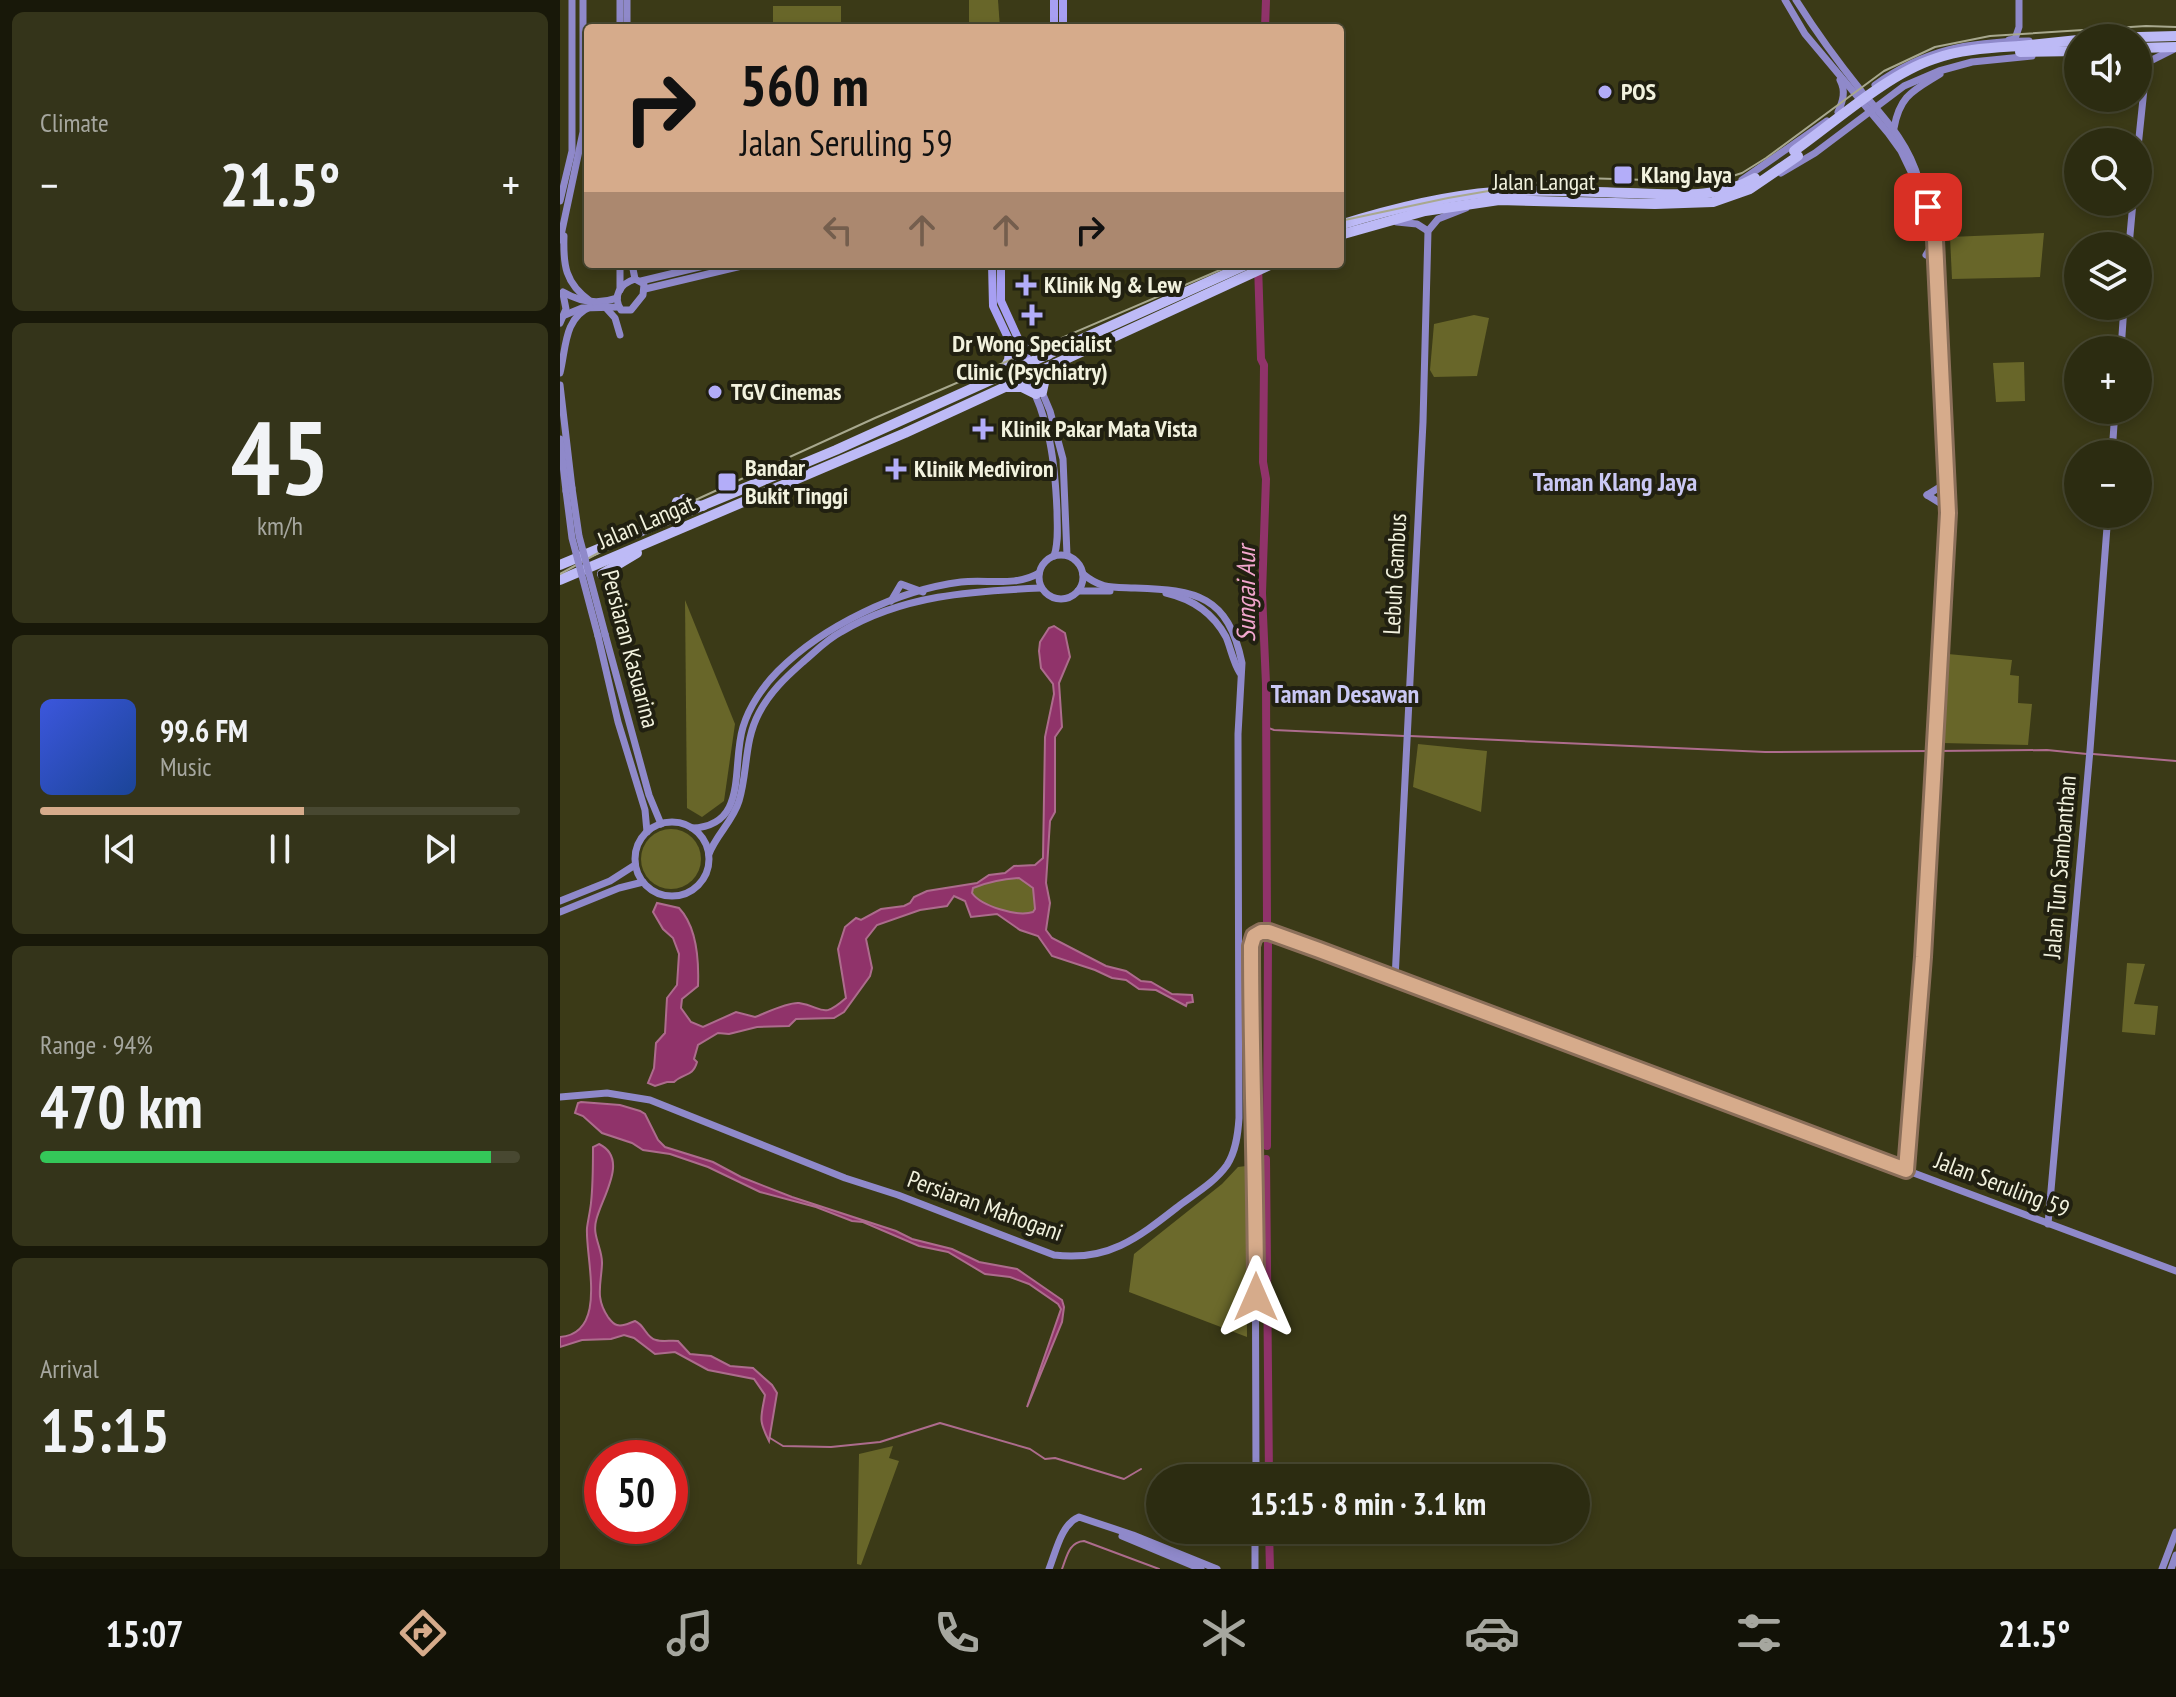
<!DOCTYPE html>
<html lang="en">
<head>
<meta charset="utf-8">
<style>
  :root { --surface:#2c2c11; --page:#34341a; --text:#f1f3f6; --muted:#a6a79f; --line:#484831; --accent:#d6ab8b }
  body { margin:0; font-family:"PT Sans Narrow",sans-serif; background:var(--page); color:var(--text); height:100vh; display:flex; flex-direction:column; font-size:30px; white-space:nowrap }
  * { box-sizing:border-box; margin:0 }
  p { font-size:26px; color:var(--muted) }
  .icon { flex:none; width:44px; height:44px; fill:none; stroke:currentColor; stroke-width:2; stroke-linecap:round; stroke-linejoin:round }
  .map { position:relative; flex:1; overflow:hidden }
  .side { display:flex; flex-direction:column; gap:12px; padding:12px; background:#181809; width:560px }
  .side>* { flex:none }
  .top-card { position:absolute; left:24px; top:24px; width:760px; height:244px; border-radius:8px; box-shadow:0 4px 12px #0003,0 0 0 2px var(--line); background:#d6ab8b; color:#111; overflow:hidden }
  .fabs { position:absolute; left:1504px; top:24px; display:grid; gap:16px }
  .fabs a { display:grid; place-items:center; width:88px; height:88px; border-radius:50%; background:var(--surface); box-shadow:0 4px 12px #0003,0 0 0 2px var(--line); font-size:40px }
  .speed { position:absolute; left:24px; top:1440px; display:flex; gap:16px; font-size:40px; font-weight:700; text-align:center }
  .speed>* { display:grid; place-content:center; width:104px; height:104px; border-radius:50%; background:var(--surface); box-shadow:0 4px 12px #0003,0 0 0 2px var(--line); line-height:1 }
  .speed .limit { border:12px solid #d22; background:#fff; color:#111 }
  .pin { position:absolute; display:grid; place-items:center; width:68px; height:68px; color:#fff; margin:-34px; border-radius:16px; box-shadow:0 4px 12px #0006 }
  .me { position:absolute; width:88px; margin:-44px; rotate:0deg; stroke-linejoin:round; filter:drop-shadow(0 0 6px #0008) }
  .turn { display:flex; align-items:center; gap:28px; height:168px; padding:0 24px; font-size:36px }
  .turn .icon { width:104px; height:104px; stroke-width:2.5 }
  .turn b { display:block; font-size:56px; line-height:68px }
  .lanes { display:flex; align-items:center; height:76px; padding:0 24px; background:#0003; justify-content:center; gap:40px; direction:ltr }
  .lanes .off { opacity:.35 }
  .big { font-size:60px; font-weight:700; line-height:1.1 }
  .side .card { flex:1; display:flex; flex-direction:column; justify-content:center; gap:12px; min-width:0; padding:0 28px; border-radius:12px; background:var(--page) }
  .side .dial { align-items:center; gap:0 }
  .dial b { font-size:104px; line-height:1 }
  .song { display:flex; align-items:center; gap:24px }
  .cover { width:96px; height:96px; border-radius:12px; background:linear-gradient(135deg,hsl(230 70% 55%),hsl(220 70% 35%)) }
  .played { height:8px; border-radius:4px; background:linear-gradient(90deg,var(--accent) 55%,var(--line) 55%) }
  .keys { display:flex; justify-content:space-around; direction:ltr }
  .heat { display:flex; justify-content:space-between; align-items:center; font-size:44px; direction:ltr }
  .charge { height:12px; border-radius:6px; background:linear-gradient(90deg,#34c759 94%,var(--line) 0) }
  .trip { position:absolute; left:586px; top:1464px; width:444px; height:80px; border-radius:40px; background:var(--surface); box-shadow:0 4px 12px #0003,0 0 0 2px var(--line); font-weight:700; line-height:80px; text-align:center }
  .dock { display:flex; height:128px; justify-content:space-around; align-items:center; background:#121207; color:var(--muted) }
  .dock .icon { width:56px; height:56px }
  .dock .on { color:var(--accent) }
  .dock b { font-size:36px; color:var(--text) }
  main { display:flex; flex:1; min-height:0 }
  .map>svg:first-child { display:block }
  .green { fill:#686629 }
  .forest { fill:#6c6a2c }
  .water { fill:#90336a; stroke:#ad6c8d; stroke-width:2; fill-rule:evenodd }
  .lines { fill:none; stroke-linecap:round; stroke-linejoin:round }
  .stream { stroke:#ad6c8d; stroke-width:2 }
  .river { stroke:#90336a; stroke-width:8 }
  .secondary { stroke:#8f89ca; stroke-width:7 }
  .primary { stroke:#a79ff2; stroke-width:8 }
  .highway { stroke:#bdbaf6; stroke-width:10 }
  .tram { stroke:#a8a88e; stroke-width:2 }
  .secondary-bridge { stroke:#8f89ca; stroke-width:7 }
  .highway-bridge { stroke:#bdbaf6; stroke-width:10 }
  .route-casing { stroke:#8b6f5a; stroke-width:20 }
  .route { stroke:#d6ab8b; stroke-width:14 }
  .poi-dot { fill:#b3adf9; stroke:#212011; stroke-width:3 }
  .labels { text-anchor:middle; stroke-width:8; stroke-linejoin:round; paint-order:stroke }
  .poi-label { font-size:24px; font-weight:bold; fill:#f2f2de; stroke:#212011; text-anchor:start }
  .street-label { font-size:24px; fill:#f2f2de; stroke:#212011 }
  .neighbourhood-label { font-size:26px; font-weight:bold; fill:#cac8f4; stroke:#212011 }
  .water-label { font-size:26px; font-style:italic; fill:#f3a7ce; stroke:#212011 }
</style>
</head>
<body>
<main>
<section class="side">
<div class="card"><p>Climate</p>
<div class="heat"><a>−</a><b class="big">21.5°</b><a>+</a></div>
</div>
<div class="card dial"><b>45</b><p>km/h</p></div>
<div class="card">
<div class="song"><i class="cover"></i><div><b>99.6 FM</b><p>Music</p></div></div>
<div class="played"></div>
<div class="keys"><svg class="icon" aria-label="previous" viewBox="0 0 24 24"><path d="M18 5L8 12l10 7zM5 5v14"/></svg><svg class="icon" aria-label="pause" viewBox="0 0 24 24"><path d="M8 5v14M16 5v14"/></svg><svg class="icon" aria-label="next" viewBox="0 0 24 24"><path d="M6 5l10 7-10 7zM19 5v14"/></svg></div>
</div>
<div class="card"><p>Range · 94%</p><b class="big">470 km</b><div class="charge"></div></div>
<div class="card"><p>Arrival</p><b class="big">15:15</b></div>
</section>
<div class="map">
<svg width="1616" height="1569" viewBox="0 0 1616 1569">
  <rect width="100%" height="100%" fill="#3b3a17"/>
  <!-- green -->
  <g class="green">
    <path d="M409 0H438L440 28H409Z"/>
    <rect x="213" y="6" width="68" height="22"/>
    <path d="M1484 233 1480 277 1392 279 1390 237Z"/>
    <path d="M914 315 929 318 917 376 874 377 870 370 874 324Z"/>
    <path d="M1464 362 1465 401 1436 402 1433 363Z"/>
    <path d="M125 600 175 724 164 801 142 817 127 808Z"/>
    <path d="M1388 654 1452 660 1450 675 1459 676 1458 703 1472 704 1468 745 1382 743Z"/>
    <path d="M858 744 927 751 921 812 853 787Z"/>
    <circle cx="111" cy="859" r="30"/>
    <path d="M459 878 473 888 475 909 473 912C456 916 422 907 411 893L413 888C428 882 443 879 459 878Z"/>
    <path d="M1567 963 1585 964 1574 1004 1598 1006 1595 1035 1562 1032Z"/>
    <path d="M333 1446 329 1458 339 1461 301 1565 297 1564 299 1454Z"/>
  </g>
  <!-- forest -->
  <path class="forest" d="M686 1166 687 1337 569 1292 574 1254 662 1184 678 1167Z"/>
  <!-- water -->
  <g class="water">
    <path d="M494 626 505 633 510 657 499 683 502 727 495 737V812L490 821 486 883 490 903 486 930 492 938 546 966 566 971 581 981 591 982 612 994 632 995 633 1002 627 1003 626 1006 596 990 579 989 566 980 552 978 535 970 492 956 478 936 460 930 437 914 411 917 405 901 394 896 387 906 360 910 317 925 306 939 312 968 310 976 284 1012 274 1018 236 1019 229 1026 197 1027 169 1034 158 1033 138 1045 134 1059 137 1062C133 1077 123 1073 114 1082H107L95 1086 88 1083 94 1068 96 1043 105 1033 107 998 117 985 119 954 113 938 103 929 93 912 97 903 119 908C137 927 139 961 138 986L122 999 121 1008 131 1022 143 1027 176 1012 195 1017C206 1013 227 1002 239 1003 264 1007 261 1020 286 998L278 949 285 927 296 918 301 920 321 909 344 906 350 903 354 897 367 891 417 883 429 875 445 873 454 866 475 865 483 858 485 737 494 694 493 684 481 668 479 651 480 642 489 628ZM459 878 473 888 475 909 473 912C457 917 421 906 412 893L413 888C428 882 443 879 459 878Z"/>
    <path d="M21 1102 60 1105 80 1111 85 1114 98 1140 105 1147 153 1162 181 1177 232 1197 336 1231 352 1239 392 1249 419 1262 457 1269 502 1300 504 1307 502 1322 467 1407 501 1309 498 1304 469 1284 450 1277 425 1274 388 1252 359 1246 303 1222 292 1221 256 1207 200 1192 148 1167 110 1154 83 1150 72 1143 42 1133 23 1116 15 1113 18 1103Z"/>
    <path d="M39 1144C70 1159 41 1198 36 1221 32 1236 43 1250 42 1264 41 1285 35 1298 48 1317 51 1321 53 1324 57 1325 63 1327 69 1323 75 1321 85 1325 86 1338 96 1340 102 1342 112 1340 118 1341L130 1354 151 1356 170 1366 193 1368 212 1385 217 1393 209 1441C198 1419 201 1418 205 1395L194 1379 148 1370 115 1352 95 1354 74 1338 64 1335 51 1339 22 1340 0 1347V1337C49 1333 25 1258 27 1228 28 1220 30 1212 31 1203 33 1185 33 1165 33 1147Z"/>
  </g>
  <g class="lines">
    <!-- stream -->
    <g class="stream">
      <path d="M706 727 714 730 844 736"/>
      <path d="M850 736 1205 752 1371 751"/>
      <path d="M1378 751 1487 750 1527 754"/>
      <path d="M1533 754 1616 761"/>
      <path d="M210 1438 223 1446 271 1447 320 1442 380 1423 470 1449 485 1459 495 1458 564 1479 581 1469"/>
      <path d="M502 1569C507 1556 509 1542 524 1541L599 1569"/>
    </g>
    <!-- river -->
    <g class="river">
      <path d="M705 28 706 0"/>
      <path d="M698 264 701 359 704 365 703 462 706 479 702 593 706 684 707 924"/>
      <path d="M707 1146 708 940"/>
      <path d="M706 1159 709 1478"/>
      <path d="M709 1530 710 1569"/>
    </g>
    <!-- secondary -->
    <g class="secondary">
      <path d="M60 0V28"/>
      <path d="M67 0V28"/>
      <path d="M1225 0 1245 34 1328 133 1341 151 1368 207 1375 234 1388 513 1361 987 1346 1170"/>
      <path d="M1236 0C1256 32 1278 62 1302 92 1326 120 1349 144 1359 181"/>
      <path d="M1449 40 1455 39 1459 27V0"/>
      <path d="M1578 62 1584 75"/>
      <path d="M1315 85C1365 49 1409 42 1469 41"/>
      <path d="M1278 112C1283 101 1286 91 1280 80"/>
      <path d="M1334 128C1340 95 1353 91 1380 74"/>
      <path d="M1578 147 1586 70 1590 61 1614 49"/>
      <path d="M1221 173 1255 153 1344 86 1379 71 1412 62 1472 56"/>
      <path d="M1182 180 1267 121"/>
      <path d="M0 201 12 151V0"/>
      <path d="M837 222 857 224 868 231"/>
      <path d="M4 236C3 265 5 283 30 301"/>
      <path d="M0 240 23 132V0"/>
      <path d="M1569 246 1573 202"/>
      <path d="M1366 255 1375 240"/>
      <path d="M72 264 75 279"/>
      <path d="M75 279 84 284 83 295 71 310H61C52 296 60 284 75 279Z"/>
      <path d="M81 281 152 264"/>
      <path d="M85 289 190 264"/>
      <path d="M60 290V264"/>
      <path d="M3 292C20 302 37 305 57 298"/>
      <path d="M46 308 55 318 60 335"/>
      <path d="M5 315 22 308 59 307"/>
      <path d="M0 323 6 309 3 294"/>
      <path d="M1561 350 1564 306"/>
      <path d="M0 373C6 349 4 318 30 307"/>
      <path d="M474 373 490 411 503 459 507 555"/>
      <path d="M466 376C490 419 495 463 497 511 497 526 499 542 494 556"/>
      <path d="M0 385 12 488"/>
      <path d="M0 439 6 491"/>
      <path d="M1552 454 1555 410"/>
      <path d="M1367 495 1380 503 1388 513"/>
      <path d="M1367 495 1388 482"/>
      <circle cx="501" cy="577" r="22"/>
      <path d="M518 591H550"/>
      <path d="M606 593C632 599 653 613 666 637 671 649 673 662 680 673"/>
      <path d="M331 601 341 584 363 592"/>
      <path d="M45 634 89 795 101 824"/>
      <path d="M38 636 58 722 85 810 87 832"/>
      <circle cx="112" cy="859" r="37"/>
      <path d="M132 828C189 826 171 766 183 727 189 707 203 686 218 671 263 626 338 590 401 582 427 579 456 587 479 573"/>
      <path d="M149 854C156 835 173 821 179 801 188 771 184 741 199 713 210 692 225 678 243 662 255 652 266 640 281 632 342 595 412 591 481 588"/>
      <path d="M0 901 50 881 75 865"/>
      <path d="M0 912 59 888 83 882"/>
      <path d="M835 979 863 422 868 231 878 219 906 208"/>
      <path d="M696 985V1109"/>
      <path d="M0 1097 47 1093 90 1100 285 1178 338 1195 494 1255C549 1262 579 1237 620 1205 636 1193 655 1182 667 1165 676 1151 678 1134 679 1118L678 734 682 663C668 595 636 590 575 588 552 587 541 589 523 574"/>
      <path d="M695 1149 696 1478"/>
      <path d="M695 1152 691 1091V946L696 933 709 932 1616 1271"/>
      <path d="M1488 1224 1530 750 1548 514"/>
      <path d="M562 1536 641 1569"/>
      <path d="M489 1569C496 1552 501 1524 519 1517L573 1535 657 1569"/>
      <path d="M695 1569V1530"/>
      <path d="M1602 1569 1616 1532"/>
      <path d="M1611 1569 1616 1555"/>
    </g>
    <!-- primary -->
    <g class="primary">
      <path d="M494 28V0"/>
      <path d="M503 28V0"/>
      <path d="M432 264 433 306 466 376"/>
      <path d="M441 264V301L474 373"/>
    </g>
    <!-- highway -->
    <g class="highway">
      <path d="M1543 38 1616 36"/>
      <path d="M1460 46 1518 40"/>
      <path d="M1578 48 1616 47"/>
      <path d="M1460 52 1518 51"/>
      <path d="M780 225C831 209 882 196 935 192 980 189 1025 192 1070 193 1112 194 1157 200 1195 178"/>
      <path d="M780 235 865 211 939 200 1095 204 1153 202 1190 189 1238 156"/>
      <path d="M460 344 488 355"/>
      <path d="M441 376 449 360 451 342"/>
      <path d="M447 387H462L476 394"/>
      <path d="M482 392 485 378 494 365"/>
      <path d="M124 499 132 505 143 506"/>
      <path d="M106 520 114 512 117 502"/>
      <path d="M0 565 276 450 688 264"/>
      <path d="M42 574 77 553"/>
      <path d="M0 580 345 433 712 264"/>
    </g>
    <!-- tram -->
    <g class="tram">
      <path d="M780 221 888 198 987 181 1022 178 1154 182 1182 173 1206 158 1324 71 1375 47 1430 36 1586 26 1616 27"/>
      <path d="M0 574 131 502 315 418 674 264"/>
    </g>
    <!-- secondary-bridge -->
    <g class="secondary-bridge">
      <path d="M12 488 19 536 45 634"/>
      <path d="M6 491 12 538 38 636"/>
    </g>
    <!-- highway-bridge -->
    <path class="highway-bridge" d="M1234 151C1275 122 1328 74 1374 59 1402 49 1431 48 1460 46"/>
  </g>
  <g class="lines">
    <defs>
      <path id="route" d="M696 1297C696 1180 691 1064 691 946L694 936 701 932H709L759 950 1346 1170 1363 957 1388 513 1375 240 1368 207"/>
    </defs>
    <!-- route casing -->
    <use href="#route" class="route-casing"/>
    <!-- route -->
    <use href="#route" class="route"/>
  </g>
  <!-- markers -->
  <g class="poi-dot">
    <circle cx="1045" cy="92" r="8"/>
    <rect x="1053" y="165" width="20" height="20" rx="4"/>
    <path d="M462 273h8v8h8v8h-8v8h-8v-8h-8v-8h8z"/>
    <path d="M468 303h8v8h8v8h-8v8h-8v-8h-8v-8h8z"/>
    <circle cx="155" cy="392" r="8"/>
    <path d="M419 417h8v8h8v8h-8v8h-8v-8h-8v-8h8z"/>
    <path d="M332 457h8v8h8v8h-8v8h-8v-8h-8v-8h8z"/>
    <rect x="157" y="472" width="20" height="20" rx="4"/>
  </g>
  <g class="labels">
    <!-- poi labels -->
    <g class="poi-label">
      <text x="1061" y="100">POS</text>
      <text x="1081" y="183">Klang Jaya</text>
      <text x="484" y="293">Klinik Ng &amp; Lew</text>
      <text x="472" y="352" text-anchor="middle">Dr Wong Specialist<tspan x="472" dy="28">Clinic (Psychiatry)</tspan></text>
      <text x="171" y="400">TGV Cinemas</text>
      <text x="441" y="437">Klinik Pakar Mata Vista</text>
      <text x="185" y="476">Bandar<tspan x="185" dy="28">Bukit Tinggi</tspan></text>
      <text x="354" y="477">Klinik Mediviron</text>
    </g>
    <!-- street labels -->
    <g class="street-label">
      <text x="984" y="190">Jalan Langat</text>
      <text transform="translate(86 522) rotate(-23)" y="8">Jalan Langat</text>
      <text transform="translate(835 574) rotate(-87)" y="8">Lebuh Gambus</text>
      <text transform="translate(70 649) rotate(75)" y="8">Persiaran Kasuarina</text>
      <text transform="translate(1500 867) rotate(-85)" y="8">Jalan Tun Sambanthan</text>
      <text transform="translate(1442 1185) rotate(21)" y="8">Jalan Seruling 59</text>
      <text transform="translate(425 1206) rotate(20)" y="8">Persiaran Mahogani</text>
    </g>
    <!-- neighbourhood labels -->
    <g class="neighbourhood-label">
      <text x="1055" y="491">Taman Klang Jaya</text>
      <text x="785" y="703">Taman Desawan</text>
    </g>
    <!-- water labels -->
    <g class="water-label">
      <text transform="translate(686 594) rotate(-90)" y="9">Sungai Aur</text>
    </g>
  </g>
</svg>
<div class="fabs">
<a><svg class="icon" aria-label="sound" viewBox="0 0 24 24"><path d="M4 9h4l5-4v14l-5-4H4zM17 9q2 3 0 6"/></svg></a>
<a><svg class="icon" aria-label="search" viewBox="0 0 24 24"><circle cx="10" cy="10" r="6"/><path d="M15 15l6 6"/></svg></a>
<a><svg class="icon" aria-label="layers" viewBox="0 0 24 24"><path d="M12 4l9 5-9 5-9-5zM3 14l9 5 9-5"/></svg></a>
<a>+</a>
<a>−</a>
</div>
<div class="speed"><div class="limit">50</div></div>
<div class="pin" style="left:1368px;top:207px;background:#d93025"><svg class="icon" aria-label="arrive" viewBox="0 0 24 24"><path d="M6 21V4h12l-3 4 3 4H6"/></svg></div>
<svg class="me" style="left:696px;top:1297px" viewBox="-20 -20 40 40"><path d="M0-17L14 15 0 8-14 15z" fill="#d6ab8b" stroke="#fff" stroke-width="4"/></svg>
<div class="trip">15:15 · 8 min · 3.1 km</div>
<div class="top-card">
<div class="turn"><svg class="icon" aria-label="right" viewBox="0 0 24 24"><path d="M7 20v-9h11M14 6l5 5-5 5"/></svg><div><b>560 m</b>Jalan Seruling 59</div></div>
<div class="lanes"><svg class="icon off" aria-label="left" viewBox="0 0 24 24"><path d="M17 20v-9H6M10 6l-5 5 5 5"/></svg><svg class="icon off" aria-label="ahead" viewBox="0 0 24 24"><path d="M12 20V5M6 11l6-6 6 6"/></svg><svg class="icon off" aria-label="ahead" viewBox="0 0 24 24"><path d="M12 20V5M6 11l6-6 6 6"/></svg><svg class="icon" aria-label="right" viewBox="0 0 24 24"><path d="M7 20v-9h11M14 6l5 5-5 5"/></svg></div>
</div>
</div>
</main>
<nav class="dock">
<b>15:07</b>
<svg class="icon on" aria-label="directions" viewBox="0 0 24 24"><path d="M12 3l9 9-9 9-9-9zM9 14v-3h6M13 9l2 2-2 2"/></svg>
<svg class="icon" aria-label="music" viewBox="0 0 24 24"><path d="M9 18V5l10-2v13"/><circle cx="6" cy="18" r="3"/><circle cx="16" cy="16" r="3"/></svg>
<svg class="icon" aria-label="phone" viewBox="0 0 24 24"><path d="M5 4h4l2 5-3 2q2 4 5 5l2-3 5 2v4C11 20 4 13 5 4z"/></svg>
<svg class="icon" aria-label="climate" viewBox="0 0 24 24"><path d="M12 3v18M4 7l16 10M4 17L20 7"/></svg>
<svg class="icon" aria-label="car" viewBox="0 0 24 24"><path d="M5 17H2v-5l4-1 3-4h7l3 4 3 1v5h-3M9 17h6M6 11h13"/><circle cx="7" cy="17" r="2"/><circle cx="17" cy="17" r="2"/></svg>
<svg class="icon" aria-label="filters" viewBox="0 0 24 24"><path d="M4 7h16M4 17h16"/><circle cx="9" cy="7" r="2"/><circle cx="15" cy="17" r="2"/></svg>
<b>21.5°</b>
</nav>
</body>
</html>
